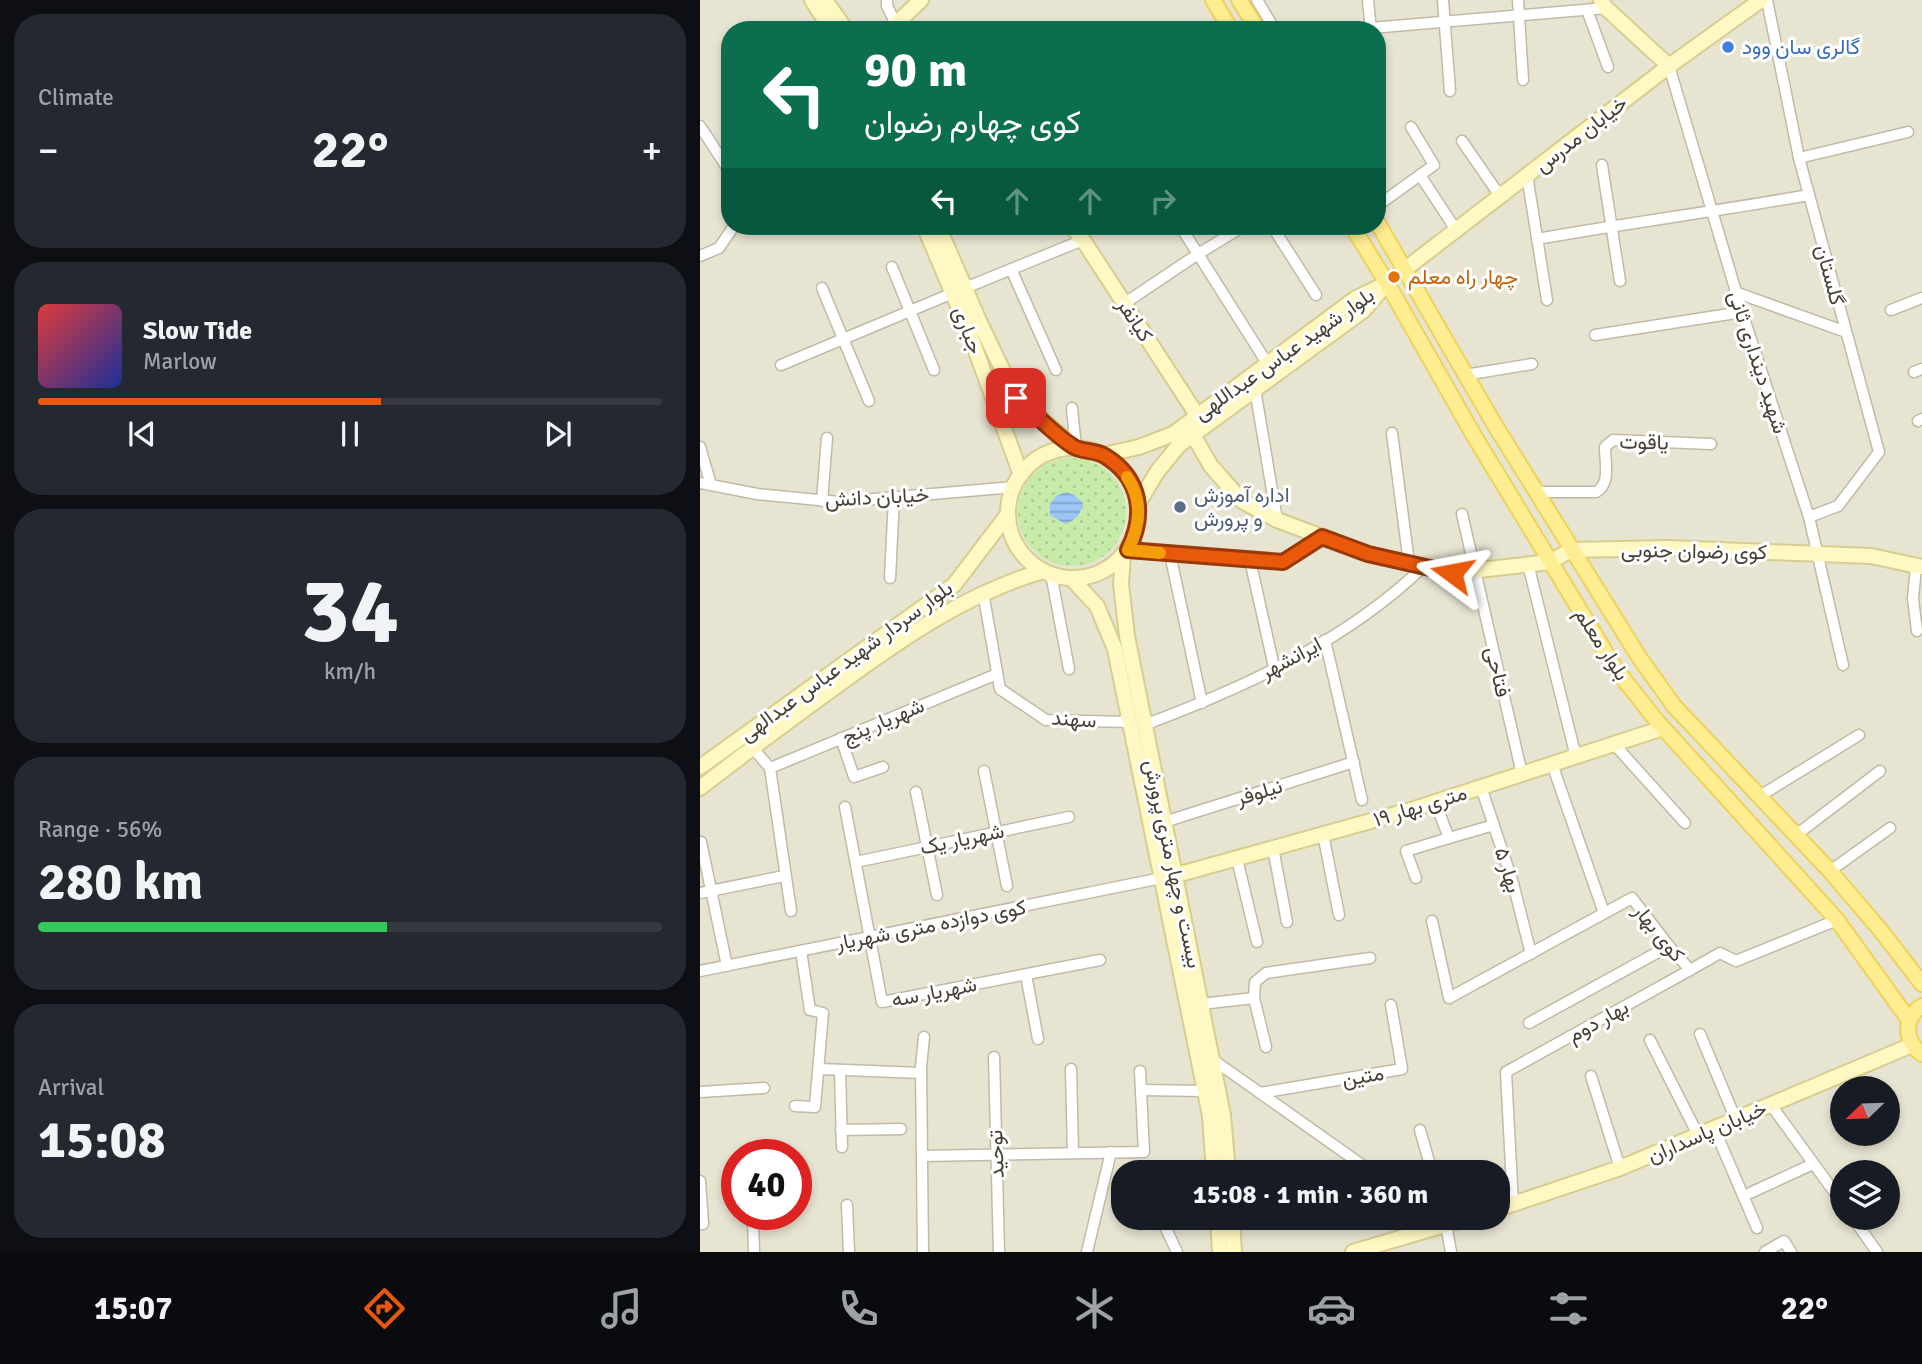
<!DOCTYPE html>
<html lang="en">
<head>
<meta charset="utf-8">
<style>
  :root { --surface:#171b24; --page:#242831; --text:#f1f3f6; --muted:#9ea1a6; --line:#363941; --accent:#ea580c }
  body { margin:0; font-family:Signika,Vazirmatn,sans-serif; background:var(--page); color:var(--text); height:100vh; display:flex; flex-direction:column; font-size:26px; white-space:nowrap }
  * { box-sizing:border-box; margin:0 }
  p { font-size:23px; color:var(--muted) }
  .icon { flex:none; width:38px; height:38px; fill:none; stroke:currentColor; stroke-width:2; stroke-linecap:round; stroke-linejoin:round }
  .map { position:relative; flex:1; overflow:hidden }
  .drawer { display:flex; flex-direction:column; gap:14px; padding:14px; background:#0d0f14; width:700px }
  .drawer>* { flex:none }
  .guide { position:absolute; left:21px; top:21px; width:665px; height:214px; border-radius:28px; box-shadow:0 4px 10px #0003; background:#0b6e4f; color:#fff; overflow:hidden }
  .needle { width:46px; rotate:247deg }
  .controls { position:absolute; left:1130px; top:1076px; display:grid; gap:14px }
  .controls a { display:grid; place-items:center; width:70px; height:70px; border-radius:50%; background:var(--surface); box-shadow:0 4px 10px #0003; font-size:35px }
  .speed { position:absolute; left:21px; top:1139px; display:flex; gap:14px; font-size:35px; font-weight:700; text-align:center }
  .speed>* { display:grid; place-content:center; width:91px; height:91px; border-radius:50%; background:var(--surface); box-shadow:0 4px 10px #0003; line-height:1 }
  .speed .limit { border:10px solid #d22; background:#fff; color:#111 }
  .pin { position:absolute; display:grid; place-items:center; width:60px; height:60px; color:#fff; margin:-30px; border-radius:14px; box-shadow:0 4px 10px #0006 }
  .me { position:absolute; width:77px; margin:-38px; rotate:283deg; stroke-linejoin:round; filter:drop-shadow(0 0 5px #0008) }
  .turn { display:flex; align-items:center; gap:24px; height:147px; padding:0 28px; font-size:32px }
  .turn .icon { width:91px; height:91px; stroke-width:2.5 }
  .turn b { display:block; font-size:49px; line-height:60px }
  .lanes { display:flex; align-items:center; height:66px; padding:0 28px; background:#0003; justify-content:center; gap:35px; direction:ltr }
  .lanes .off { opacity:.35 }
  .big { font-size:52px; font-weight:700; line-height:1.1 }
  .drawer .tile { flex:1; display:flex; flex-direction:column; justify-content:center; gap:10px; min-width:0; padding:0 24px; border-radius:28px; background:var(--page) }
  .drawer .dial { align-items:center; gap:0 }
  .dial b { font-size:91px; line-height:1 }
  .song { display:flex; align-items:center; gap:21px }
  .cover { width:84px; height:84px; border-radius:10px; background:linear-gradient(135deg,hsl(0 70% 55%),hsl(230 70% 35%)) }
  .played { height:7px; border-radius:4px; background:linear-gradient(90deg,var(--accent) 55%,var(--line) 55%) }
  .keys { display:flex; justify-content:space-around; direction:ltr }
  .heat { display:flex; justify-content:space-between; align-items:center; font-size:38px; direction:ltr }
  .charge { height:10px; border-radius:5px; background:linear-gradient(90deg,#34c759 56%,var(--line) 0) }
  .trip { position:absolute; left:411px; top:1160px; width:399px; height:70px; border-radius:28px; background:var(--surface); box-shadow:0 4px 10px #0003; font-weight:700; line-height:70px; text-align:center }
  .tabs { display:flex; height:112px; justify-content:space-around; align-items:center; background:#090b0e; color:var(--muted) }
  .tabs .icon { width:49px; height:49px }
  .tabs .on { color:var(--accent) }
  .tabs b { font-size:32px; color:var(--text) }
  main { display:flex; flex:1; min-height:0 }
  .map>svg:first-child { display:block }
  .residential { fill:#e8e4d2; fill-rule:evenodd }
  .grass { fill:url(#grass-dots) }
  .water { fill:url(#water-rules) }
  .lines { fill:none; stroke-linecap:round; stroke-linejoin:round }
  .street-casing { stroke:#c0baa6; stroke-width:13 }
  .secondary-casing { stroke:#d7cd90; stroke-width:18 }
  .primary-casing { stroke:#edd259; stroke-width:18 }
  .street { stroke:#fff; stroke-width:10 }
  .secondary { stroke:#fff8c3; stroke-width:14 }
  .primary { stroke:#ffed92; stroke-width:14 }
  .route-casing { stroke:#983908; stroke-width:18 }
  .route { stroke:#ea580c; stroke-width:12 }
  .slow { stroke:#f59e0b; stroke-width:12 }
  .shop-dot { fill:#3f7fe0; stroke:#fff; stroke-width:2.5 }
  .food-dot { fill:#e8710a; stroke:#fff; stroke-width:2.5 }
  .service-dot { fill:#5c6f8a; stroke:#fff; stroke-width:2.5 }
  .labels { text-anchor:middle; stroke-width:6; stroke-linejoin:round; paint-order:stroke }
  .shop-label { font-size:21px; fill:#366cbe; stroke:#fff; text-anchor:start }
  .street-label { font-size:21px; fill:#464134; stroke:#fff }
  .food-label { font-size:21px; fill:#c56008; stroke:#fff; text-anchor:start }
  .service-label { font-size:21px; fill:#4e5e75; stroke:#fff; text-anchor:start }
</style>
</head>
<body>
<main>
<section class="drawer">
<div class="tile"><p>Climate</p>
<div class="heat"><a>−</a><b class="big">22°</b><a>+</a></div>
</div>
<div class="tile">
<div class="song"><i class="cover"></i><div><b>Slow Tide</b><p>Marlow</p></div></div>
<div class="played"></div>
<div class="keys"><svg class="icon" aria-label="previous" viewBox="0 0 24 24"><path d="M18 5L8 12l10 7zM5 5v14"/></svg><svg class="icon" aria-label="pause" viewBox="0 0 24 24"><path d="M8 5v14M16 5v14"/></svg><svg class="icon" aria-label="next" viewBox="0 0 24 24"><path d="M6 5l10 7-10 7zM19 5v14"/></svg></div>
</div>
<div class="tile dial"><b>34</b><p>km/h</p></div>
<div class="tile"><p>Range · 56%</p><b class="big">280 km</b><div class="charge"></div></div>
<div class="tile"><p>Arrival</p><b class="big">15:08</b></div>
</section>
<div class="map">
<svg width="1222" height="1252" viewBox="0 0 1222 1252">
  <defs>
    <pattern id="grass-dots" width="8" height="8" patternUnits="userSpaceOnUse" patternTransform="scale(1.75)"><rect width="8" height="8" fill="#c6eba9"/><path d="M2 2h.1M6 6h.1" fill="none" stroke="#abcb92" stroke-width="1.8" stroke-linecap="round"/></pattern>
    <pattern id="water-rules" width="6" height="5" patternUnits="userSpaceOnUse" patternTransform="scale(1.75)"><rect width="6" height="5" fill="#9bc6f6"/><path d="M0 2.5h6" fill="none" stroke="#80a2c8"/></pattern>
  </defs>
  <rect width="100%" height="100%" fill="#f4f1e4"/>
  <!-- residential -->
  <path class="residential" d="M0 0H1222V1252H0ZM30 30H677V226H30ZM1143 1088H1188V1134H1143ZM37 1155H96V1214H37ZM424 1172H798V1218H424ZM1143 1172H1188V1218H1143Z"/>
  <!-- grass -->
  <circle class="grass" cx="372" cy="512" r="54"/>
  <!-- water -->
  <path class="water" d="M366 492 374 495 383 503C381 514 376 520 365 524L350 515V504L356 496Z"/>
  <g class="lines">
    <defs>
      <g id="street">
        <path d="M187 0V6L196 24"/>
        <path d="M557 0 575 30"/>
        <path d="M668 0 671 30"/>
        <path d="M743 0 750 91"/>
        <path d="M818 0 823 80"/>
        <path d="M1067 0 1099 158 1179 452 1138 506 1109 517"/>
        <path d="M887 10 908 67"/>
        <path d="M671 28 906 8"/>
        <path d="M969 66 1042 312 1109 517 1143 665"/>
        <path d="M0 126 30 172"/>
        <path d="M762 141 800 196"/>
        <path d="M1099 158 1208 132"/>
        <path d="M902 165 920 281"/>
        <path d="M720 175 756 230"/>
        <path d="M827 175 847 300"/>
        <path d="M677 206 734 165 711 127"/>
        <path d="M480 226 498 254 544 226"/>
        <path d="M572 226 616 295"/>
        <path d="M837 239C928 223 1018 211 1109 195"/>
        <path d="M0 256 19 248 34 226"/>
        <path d="M192 267 234 370"/>
        <path d="M311 269 356 370"/>
        <path d="M122 288 169 401"/>
        <path d="M265 288 383 240"/>
        <path d="M1035 292 1146 332"/>
        <path d="M425 303 498 254 567 363"/>
        <path d="M1191 310 1222 298"/>
        <path d="M895 335 1042 312"/>
        <path d="M81 365 253 293"/>
        <path d="M1214 372 1222 369"/>
        <path d="M765 375 832 364"/>
        <path d="M555 389 577 520"/>
        <path d="M372 408 376 448"/>
        <path d="M1218 421 1222 419"/>
        <path d="M692 433 709 563"/>
        <path d="M0 447 11 485"/>
        <path d="M0 483 57 494 139 502 314 487"/>
        <path d="M836 492H896C911 484 905 462 905 447L913 440 1011 444"/>
        <path d="M122 501 127 438"/>
        <path d="M762 514 822 774"/>
        <path d="M428 550 583 562 622 537"/>
        <path d="M470 554 502 703"/>
        <path d="M550 560 574 667"/>
        <path d="M828 564 876 757"/>
        <path d="M1216 566 1213 599 1217 631"/>
        <path d="M351 574 369 669"/>
        <path d="M190 578 194 498"/>
        <path d="M283 592 300 689 346 720 429 722"/>
        <path d="M625 640 662 800"/>
        <path d="M444 725C543 688 647 641 724 566"/>
        <path d="M141 738 154 777 183 767"/>
        <path d="M914 744 985 823"/>
        <path d="M52 747 70 768 297 674"/>
        <path d="M852 764 904 913"/>
        <path d="M70 768 91 911"/>
        <path d="M284 771 307 886"/>
        <path d="M781 787 813 883 831 954"/>
        <path d="M216 792 237 895"/>
        <path d="M1060 796 1159 735"/>
        <path d="M145 807 182 1002 400 960"/>
        <path d="M464 822 654 762"/>
        <path d="M623 834 639 915"/>
        <path d="M1096 835 1180 771"/>
        <path d="M749 838 794 825"/>
        <path d="M1 842 27 966"/>
        <path d="M573 848 587 922"/>
        <path d="M537 859 557 942"/>
        <path d="M156 862 369 817"/>
        <path d="M1130 871 1190 828"/>
        <path d="M716 878 706 851 749 838 735 802"/>
        <path d="M0 893 84 876"/>
        <path d="M732 921 749 998 932 898 969 946 990 970 1020 953 1036 961 1137 920"/>
        <path d="M0 971 462 878"/>
        <path d="M326 975 338 1039"/>
        <path d="M501 1004 554 998"/>
        <path d="M829 1023 969 946"/>
        <path d="M1000 1034 1036 1120"/>
        <path d="M950 1040 998 1135"/>
        <path d="M566 1047 554 998 555 982 566 973 670 958"/>
        <path d="M294 1057 299 1252"/>
        <path d="M512 1059 672 1172"/>
        <path d="M120 1069 221 1073"/>
        <path d="M371 1069 373 1153"/>
        <path d="M140 1070 142 1147"/>
        <path d="M891 1076 920 1168"/>
        <path d="M441 1090 505 1091"/>
        <path d="M0 1092 64 1088"/>
        <path d="M560 1093 702 1069 691 1005"/>
        <path d="M1071 1105 1143 1204"/>
        <path d="M95 1106 115 1107 123 1013 110 1010 101 951"/>
        <path d="M1014 1128 1057 1228"/>
        <path d="M141 1130 201 1129"/>
        <path d="M720 1130 732 1172"/>
        <path d="M222 1156 444 1152 440 1071"/>
        <path d="M0 1181 3 1224H0"/>
        <path d="M1050 1193 1113 1164"/>
        <path d="M147 1205 149 1252"/>
        <path d="M813 1205 806 1072 990 970"/>
        <path d="M53 1217 54 1252"/>
        <path d="M461 1218 477 1252"/>
        <path d="M1153 1218 1177 1252"/>
        <path d="M745 1219 751 1252"/>
        <path d="M223 1252 221 1067 224 1037"/>
        <path d="M387 1252 411 1152"/>
        <path d="M1065 1252 1084 1241 1091 1252"/>
      </g>
      <g id="secondary">
        <path d="M112 0 131 30"/>
        <path d="M125 0 146 30"/>
        <path d="M901 0 906 8 969 66"/>
        <path d="M201 30 196 24 221 0"/>
        <path d="M224 226 268 329 321 475"/>
        <path d="M238 226 280 323 316 398 376 448"/>
        <path d="M371 226 383 240 497 415"/>
        <path d="M704 270 969 66 1061 0"/>
        <path d="M493 435 511 466 542 501 577 520 668 554 752 573 850 562 871 550 969 548 1171 556 1222 567"/>
        <circle cx="373" cy="513" r="65"/>
        <path d="M403 455 439 447 473 434 656 298 679 287"/>
        <path d="M438 504 457 472 479 445 664 310 687 283"/>
        <path d="M423 555 421 584 427 636 523 1115 528 1172"/>
        <path d="M372 579 397 606 415 649 510 1116 514 1172"/>
        <path d="M0 767 254 585 308 514"/>
        <path d="M0 788C45 753 91 719 138 685 201 639 267 593 343 571"/>
        <path d="M469 877 714 809 963 728"/>
        <path d="M798 1209 920 1168 1212 1045"/>
        <path d="M518 1218 520 1252"/>
        <path d="M532 1218 534 1252"/>
        <path d="M653 1252 768 1218"/>
      </g>
      <g id="primary">
        <path d="M513 0 531 30"/>
        <path d="M539 0 558 30"/>
        <path d="M677 222 793 422 939 657 974 706 1130 871 1182 932 1222 984"/>
        <path d="M652 226 687 283 773 434 915 668 956 720 1137 920 1209 1020"/>
        <path d="M1222 1006C1203 1018 1204 1041 1222 1054"/>
      </g>
    </defs>
    <!-- street casing -->
    <use href="#street" class="street-casing"/>
    <!-- secondary casing -->
    <use href="#secondary" class="secondary-casing"/>
    <!-- primary casing -->
    <use href="#primary" class="primary-casing"/>
    <!-- street -->
    <use href="#street" class="street"/>
    <!-- secondary -->
    <use href="#secondary" class="secondary"/>
    <!-- primary -->
    <use href="#primary" class="primary"/>
  </g>
  <g class="lines">
    <defs>
      <path id="route" d="M316 398C335 413 353 434 374 447 383 452 395 450 405 456 441 478 446 514 428 550L583 562 622 537 668 554 752 573"/>
    </defs>
    <!-- route casing -->
    <use href="#route" class="route-casing"/>
    <!-- route -->
    <use href="#route" class="route"/>
    <!-- slow -->
    <path class="slow" d="M427 477C443 500 440 526 428 550L460 553"/>
  </g>
  <!-- markers -->
  <circle class="shop-dot" cx="1028" cy="47" r="7"/>
  <circle class="food-dot" cx="694" cy="277" r="7"/>
  <circle class="service-dot" cx="480" cy="507" r="7"/>
  <g class="labels">
    <!-- shop labels -->
    <g class="shop-label">
      <text x="1042" y="54">گالری سان وود</text>
    </g>
    <!-- street labels -->
    <g class="street-label">
      <text transform="translate(881 134) rotate(-38)" y="7">خیابان مدرس</text>
      <text transform="translate(1130 275) rotate(75)" y="7">گلستان</text>
      <text transform="translate(435 320) rotate(57)" y="7">کیانفر</text>
      <text transform="translate(268 330) rotate(69)" y="7">جباری</text>
      <text transform="translate(584 354) rotate(-35)" y="7">بلوار شهید عباس عبداللهی</text>
      <text transform="translate(1058 362) rotate(72)" y="7">شهید دینداری ثانی</text>
      <text transform="translate(944 442) rotate(1)" y="7">یاقوت</text>
      <text transform="translate(177 497) rotate(-3)" y="7">خیابان دانش</text>
      <text transform="translate(994 551) rotate(1)" y="7">کوی رضوان جنوبی</text>
      <text transform="translate(902 644) rotate(57)" y="7">بلوار معلم</text>
      <text transform="translate(591 658) rotate(-28)" y="7">ایرانشهر</text>
      <text transform="translate(146 661) rotate(-36)" y="7">بلوار سردار شهید عباس عبدالهی</text>
      <text transform="translate(798 672) rotate(77)" y="7">فتاحی</text>
      <text transform="translate(374 719) rotate(4)" y="7">سهند</text>
      <text transform="translate(183 721) rotate(-23)" y="7">شهریار پنج</text>
      <text transform="translate(559 792) rotate(-17)" y="7">نیلوفر</text>
      <text transform="translate(720 806) rotate(-17)" y="7">۱۹ متری بهار</text>
      <text transform="translate(262 839) rotate(-12)" y="7">شهریار یک</text>
      <text transform="translate(473 864) rotate(78)" y="7">بیست و چهار متری پرورش</text>
      <text transform="translate(808 870) rotate(73)" y="7">بهار ۵</text>
      <text transform="translate(231 925) rotate(-11)" y="7">کوی دوازده متری شهریار</text>
      <text transform="translate(959 933) rotate(51)" y="7">کوی بهار</text>
      <text transform="translate(234 992) rotate(-11)" y="7">شهریار سه</text>
      <text transform="translate(898 1021) rotate(-29)" y="7">بهار دوم</text>
      <text transform="translate(663 1076) rotate(-9)" y="7">متین</text>
      <text transform="translate(1007 1132) rotate(-23)" y="7">خیابان پاسداران</text>
      <text transform="translate(296 1154) rotate(-92)" y="7">توحید</text>
    </g>
    <!-- food labels -->
    <g class="food-label">
      <text x="708" y="284">چهار راه معلم</text>
    </g>
    <!-- service labels -->
    <g class="service-label">
      <text x="494" y="502">اداره آموزش<tspan x="494" dy="24">و پرورش</tspan></text>
    </g>
  </g>
</svg>
<div class="controls">
<a><svg class="needle" viewBox="-14 -14 28 28"><path d="M0-13l5 13h-10z" fill="#e53935"/><path d="M0 13l5-13h-10z" fill="#9ea1a6"/></svg></a>
<a><svg class="icon" aria-label="layers" viewBox="0 0 24 24"><path d="M12 4l9 5-9 5-9-5zM3 14l9 5 9-5"/></svg></a>
</div>
<div class="speed"><div class="limit">40</div></div>
<div class="pin" style="left:316px;top:398px;background:#d93025"><svg class="icon" aria-label="arrive" viewBox="0 0 24 24"><path d="M6 21V4h12l-3 4 3 4H6"/></svg></div>
<svg class="me" style="left:752px;top:573px" viewBox="-20 -20 40 40"><path d="M0-17L14 15 0 8-14 15z" fill="#ea580c" stroke="#fff" stroke-width="4"/></svg>
<div class="trip">15:08 · 1 min · 360 m</div>
<div class="guide">
<div class="turn"><svg class="icon" aria-label="left" viewBox="0 0 24 24"><path d="M17 20v-9H6M10 6l-5 5 5 5"/></svg><div><b>90 m</b>کوی چهارم رضوان</div></div>
<div class="lanes"><svg class="icon" aria-label="left" viewBox="0 0 24 24"><path d="M17 20v-9H6M10 6l-5 5 5 5"/></svg><svg class="icon off" aria-label="ahead" viewBox="0 0 24 24"><path d="M12 20V5M6 11l6-6 6 6"/></svg><svg class="icon off" aria-label="ahead" viewBox="0 0 24 24"><path d="M12 20V5M6 11l6-6 6 6"/></svg><svg class="icon off" aria-label="right" viewBox="0 0 24 24"><path d="M7 20v-9h11M14 6l5 5-5 5"/></svg></div>
</div>
</div>
</main>
<nav class="tabs">
<b>15:07</b>
<svg class="icon on" aria-label="directions" viewBox="0 0 24 24"><path d="M12 3l9 9-9 9-9-9zM9 14v-3h6M13 9l2 2-2 2"/></svg>
<svg class="icon" aria-label="music" viewBox="0 0 24 24"><path d="M9 18V5l10-2v13"/><circle cx="6" cy="18" r="3"/><circle cx="16" cy="16" r="3"/></svg>
<svg class="icon" aria-label="phone" viewBox="0 0 24 24"><path d="M5 4h4l2 5-3 2q2 4 5 5l2-3 5 2v4C11 20 4 13 5 4z"/></svg>
<svg class="icon" aria-label="climate" viewBox="0 0 24 24"><path d="M12 3v18M4 7l16 10M4 17L20 7"/></svg>
<svg class="icon" aria-label="car" viewBox="0 0 24 24"><path d="M5 17H2v-5l4-1 3-4h7l3 4 3 1v5h-3M9 17h6M6 11h13"/><circle cx="7" cy="17" r="2"/><circle cx="17" cy="17" r="2"/></svg>
<svg class="icon" aria-label="filters" viewBox="0 0 24 24"><path d="M4 7h16M4 17h16"/><circle cx="9" cy="7" r="2"/><circle cx="15" cy="17" r="2"/></svg>
<b>22°</b>
</nav>
</body>
</html>
